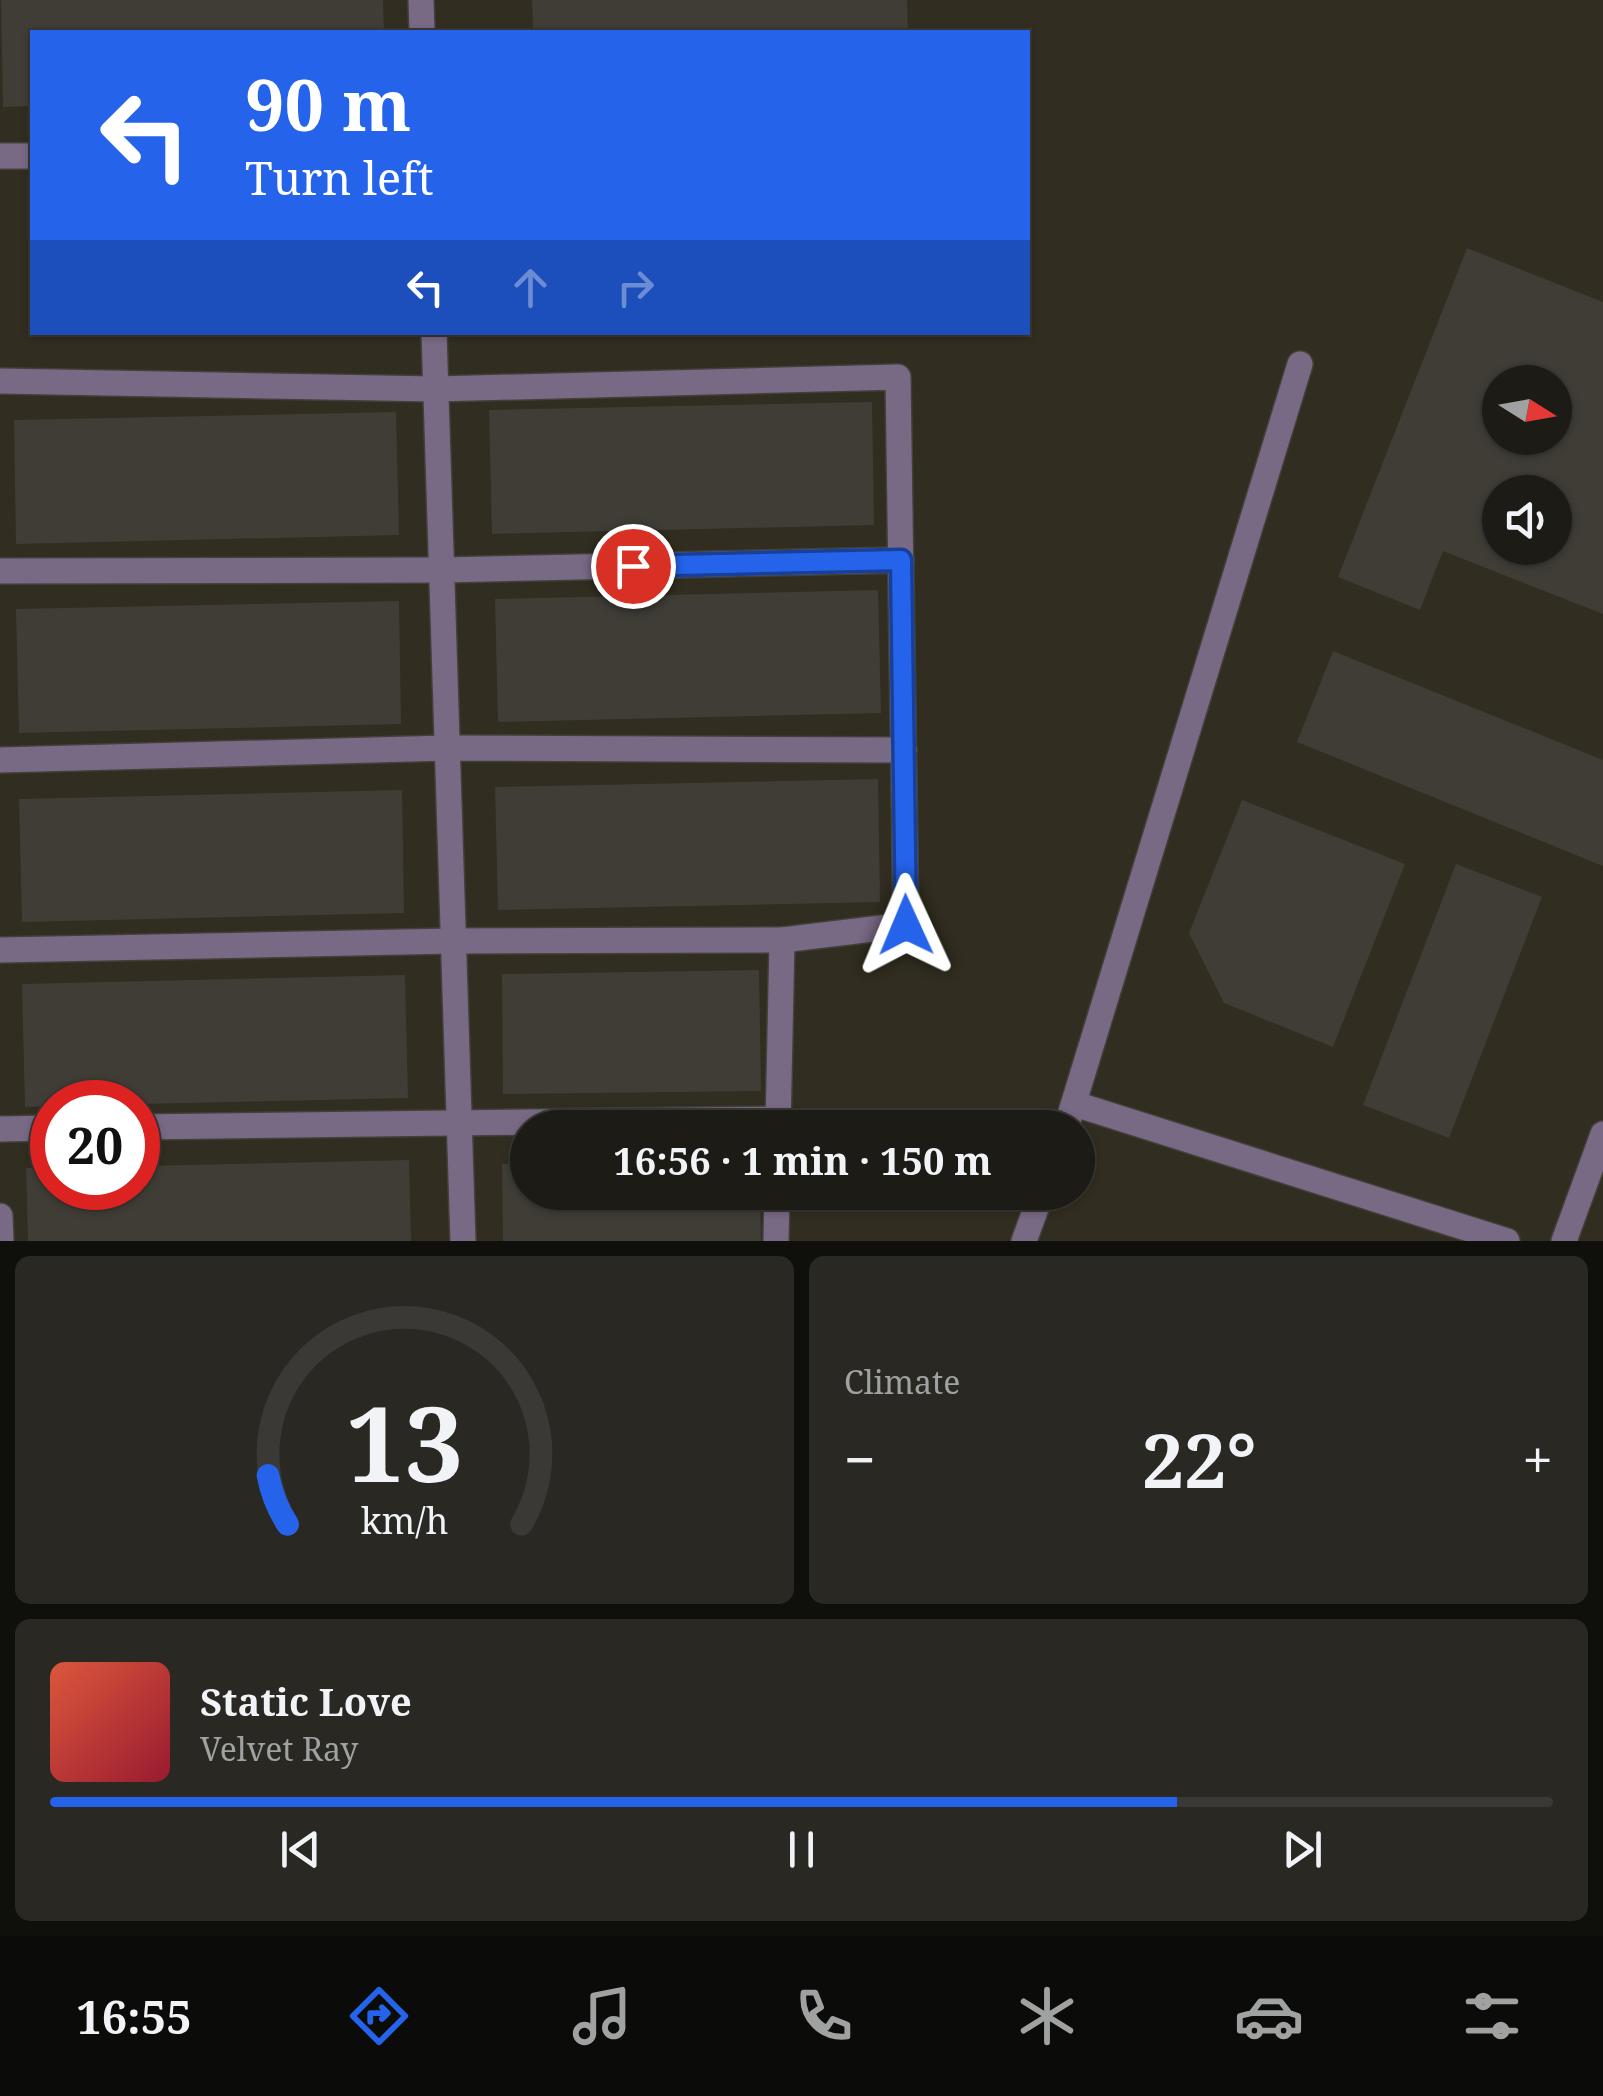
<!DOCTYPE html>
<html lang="en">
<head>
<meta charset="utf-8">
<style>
  :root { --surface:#1c1b16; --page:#292823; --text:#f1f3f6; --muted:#a0a1a1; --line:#3a3935; --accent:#2563eb }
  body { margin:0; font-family:"Noto Serif",serif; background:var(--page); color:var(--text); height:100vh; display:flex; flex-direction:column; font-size:38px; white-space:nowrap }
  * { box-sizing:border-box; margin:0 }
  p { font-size:32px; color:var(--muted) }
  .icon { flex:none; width:55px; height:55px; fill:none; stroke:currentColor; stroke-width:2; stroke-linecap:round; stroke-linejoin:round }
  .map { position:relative; height:1241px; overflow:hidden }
  .sheet { display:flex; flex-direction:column; gap:15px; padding:15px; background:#0f0f0c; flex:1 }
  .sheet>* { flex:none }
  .banner { position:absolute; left:30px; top:30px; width:1000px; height:305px; border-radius:0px; box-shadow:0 2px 8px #0004,0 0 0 2px var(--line); background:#2563eb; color:#fff; overflow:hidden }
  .needle { width:65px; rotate:101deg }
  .buttons { position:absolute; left:1482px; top:365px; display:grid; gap:20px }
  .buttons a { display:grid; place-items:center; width:90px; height:90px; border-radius:50%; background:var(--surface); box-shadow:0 2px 8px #0004,0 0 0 2px var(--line); font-size:50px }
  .speed { position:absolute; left:30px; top:1080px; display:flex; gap:20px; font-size:50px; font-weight:700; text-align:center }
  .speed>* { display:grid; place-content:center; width:130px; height:130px; border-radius:50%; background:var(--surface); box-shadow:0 2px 8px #0004,0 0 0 2px var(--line); line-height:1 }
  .speed .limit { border:15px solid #d22; background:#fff; color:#111 }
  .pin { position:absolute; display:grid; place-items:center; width:85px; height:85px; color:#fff; margin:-42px; border:5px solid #fff; border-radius:50%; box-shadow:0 2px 10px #0007 }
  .me { position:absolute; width:110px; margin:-55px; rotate:359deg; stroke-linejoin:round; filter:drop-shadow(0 0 8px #0008) }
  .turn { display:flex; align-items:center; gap:35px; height:210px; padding:0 50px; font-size:45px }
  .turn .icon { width:130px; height:130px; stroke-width:2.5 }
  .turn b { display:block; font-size:70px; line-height:85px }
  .lanes { display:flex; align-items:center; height:95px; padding:0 50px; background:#0003; justify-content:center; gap:50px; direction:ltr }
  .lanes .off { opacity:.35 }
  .big { font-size:75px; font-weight:700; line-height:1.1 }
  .sheet .widget { flex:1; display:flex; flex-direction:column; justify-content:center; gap:15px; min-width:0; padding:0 35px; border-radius:15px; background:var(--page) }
  .sheet .dial { align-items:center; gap:0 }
  .dial svg { height:260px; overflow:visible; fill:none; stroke:var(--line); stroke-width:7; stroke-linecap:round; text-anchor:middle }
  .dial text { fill:var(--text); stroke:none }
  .song { display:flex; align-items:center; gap:30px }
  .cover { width:120px; height:120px; border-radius:15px; background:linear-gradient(135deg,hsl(10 70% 55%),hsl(350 70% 35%)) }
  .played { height:10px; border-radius:5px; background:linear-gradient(90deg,var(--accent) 75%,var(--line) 75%) }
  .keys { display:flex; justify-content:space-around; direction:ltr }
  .heat { display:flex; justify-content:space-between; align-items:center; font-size:55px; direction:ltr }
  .sheet .tiles { flex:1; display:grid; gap:15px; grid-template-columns:1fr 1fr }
  .widget:last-child { grid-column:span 2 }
  .trip { position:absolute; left:510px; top:1110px; width:585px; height:100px; border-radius:50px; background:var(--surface); box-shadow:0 2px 8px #0004,0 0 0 2px var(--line); font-weight:700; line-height:100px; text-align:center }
  .dock { display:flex; height:160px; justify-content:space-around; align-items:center; background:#0b0b09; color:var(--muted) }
  .dock .icon { width:70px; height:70px }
  .dock .on { color:var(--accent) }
  .dock b { font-size:45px; color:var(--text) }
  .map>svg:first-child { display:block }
  .built { fill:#312d20; fill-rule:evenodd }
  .building { fill:#3f3d36; fill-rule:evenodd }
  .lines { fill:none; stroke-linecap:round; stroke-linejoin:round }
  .minor-casing { stroke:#42403a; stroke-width:28 }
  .minor { stroke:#786985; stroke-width:25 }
  .route-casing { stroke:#184099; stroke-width:25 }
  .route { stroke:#2563eb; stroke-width:18 }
</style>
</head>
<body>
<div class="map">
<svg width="1603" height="1241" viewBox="0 0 1603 1241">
  <rect width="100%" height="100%" fill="#26241d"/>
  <!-- built -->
  <path class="built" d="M0 0H1603V1241H0ZM32 32H1028V332H32ZM1500 382H1555V438H1500ZM1500 492H1555V548H1500ZM52 1102H138V1188H52ZM528 1128H1078V1192H528Z"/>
  <!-- building -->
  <g class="building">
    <path d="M1 0H383L384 32H32V106L3 107Z"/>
    <path d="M532 0H907L908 32H533Z"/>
    <path d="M1467 248 1603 302V614L1443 551 1420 610 1338 577ZM1500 382H1555V438H1500ZM1500 492H1555V548H1500Z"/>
    <path d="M872 402 874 525 492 534 489 410Z"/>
    <path d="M396 412 399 535 16 544 14 420Z"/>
    <path d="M878 590 881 713 498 722 495 599Z"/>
    <path d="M399 601 401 724 19 733 16 609Z"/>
    <path d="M1333 651 1603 760V866L1297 742Z"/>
    <path d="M878 779 880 902 498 910 495 787Z"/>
    <path d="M402 790 404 913 22 922 19 799Z"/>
    <path d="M1242 800 1405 864 1333 1047 1224 1003 1189 933Z"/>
    <path d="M1456 864 1542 897 1449 1138 1363 1105Z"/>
    <path d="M759 970 761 1091 503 1094 502 974Z"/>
    <path d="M405 975 408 1098 138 1104V1102H52V1106L25 1107 22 984Z"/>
    <path d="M409 1160 411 1241H28L26 1168H52V1188H138V1166Z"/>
    <path d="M502 1164H528V1192H760L761 1241H503Z"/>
  </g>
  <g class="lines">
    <defs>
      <g id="minor">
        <path d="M421 0 422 32"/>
        <path d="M0 156H32"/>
        <path d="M434 332 463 1241"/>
        <path d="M0 381 436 389 898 377 906 925 782 940 453 941 0 950"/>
        <path d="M0 571 441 570 901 560"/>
        <path d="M0 760 447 748 904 750"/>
        <path d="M1075 1104 1507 1241"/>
        <path d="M138 1127 778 1119"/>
        <path d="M778 1128 782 940"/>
        <path d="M1066 1128 1300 364"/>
        <path d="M0 1129 52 1128"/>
        <path d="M0 1216 1 1241"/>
        <path d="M776 1241 777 1192"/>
        <path d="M1024 1241 1042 1192"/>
        <path d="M1564 1241 1603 1134"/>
      </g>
    </defs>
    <!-- minor casing -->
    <use href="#minor" class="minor-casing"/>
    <!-- minor -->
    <use href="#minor" class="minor"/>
  </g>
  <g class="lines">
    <defs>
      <path id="route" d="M633 566 901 560 906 925"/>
    </defs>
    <!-- route casing -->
    <use href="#route" class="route-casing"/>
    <!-- route -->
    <use href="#route" class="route"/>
  </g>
</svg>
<div class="buttons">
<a><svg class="needle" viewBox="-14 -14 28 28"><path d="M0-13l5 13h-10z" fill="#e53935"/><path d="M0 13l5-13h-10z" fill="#a0a1a1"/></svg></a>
<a><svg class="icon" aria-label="sound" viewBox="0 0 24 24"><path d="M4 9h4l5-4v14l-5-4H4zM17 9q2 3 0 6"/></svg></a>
</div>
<div class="speed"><div class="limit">20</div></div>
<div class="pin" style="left:633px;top:566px;background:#d93025"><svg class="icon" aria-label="arrive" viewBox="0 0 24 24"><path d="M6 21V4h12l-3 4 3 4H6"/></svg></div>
<svg class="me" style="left:906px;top:925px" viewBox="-20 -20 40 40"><path d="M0-17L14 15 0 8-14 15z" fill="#2563eb" stroke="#fff" stroke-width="4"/></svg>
<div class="trip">16:56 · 1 min · 150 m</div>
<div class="banner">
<div class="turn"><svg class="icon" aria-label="left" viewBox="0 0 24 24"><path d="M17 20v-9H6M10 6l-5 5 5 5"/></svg><div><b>90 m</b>Turn left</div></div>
<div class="lanes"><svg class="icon" aria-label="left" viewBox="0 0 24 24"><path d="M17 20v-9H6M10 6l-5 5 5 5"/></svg><svg class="icon off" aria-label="ahead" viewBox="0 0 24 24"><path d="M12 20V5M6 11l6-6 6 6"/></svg><svg class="icon off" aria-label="right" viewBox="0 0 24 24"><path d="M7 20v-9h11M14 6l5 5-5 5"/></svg></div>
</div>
</div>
<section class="sheet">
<div class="tiles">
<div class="widget dial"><svg viewBox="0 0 100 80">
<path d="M14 69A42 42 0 1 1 86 69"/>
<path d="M14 69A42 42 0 0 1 8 54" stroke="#2563eb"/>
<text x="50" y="56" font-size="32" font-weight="700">13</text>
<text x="50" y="72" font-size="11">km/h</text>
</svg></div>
<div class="widget"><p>Climate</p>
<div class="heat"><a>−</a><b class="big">22°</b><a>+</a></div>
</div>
<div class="widget">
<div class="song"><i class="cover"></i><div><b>Static Love</b><p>Velvet Ray</p></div></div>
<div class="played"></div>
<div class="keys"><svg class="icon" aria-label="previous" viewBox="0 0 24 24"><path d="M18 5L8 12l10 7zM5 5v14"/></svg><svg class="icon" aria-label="pause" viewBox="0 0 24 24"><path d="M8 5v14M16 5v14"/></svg><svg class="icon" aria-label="next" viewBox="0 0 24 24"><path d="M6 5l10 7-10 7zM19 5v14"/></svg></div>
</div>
</div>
</section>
<nav class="dock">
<b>16:55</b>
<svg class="icon on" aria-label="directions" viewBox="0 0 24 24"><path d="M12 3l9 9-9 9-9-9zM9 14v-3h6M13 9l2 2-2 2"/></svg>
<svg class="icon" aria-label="music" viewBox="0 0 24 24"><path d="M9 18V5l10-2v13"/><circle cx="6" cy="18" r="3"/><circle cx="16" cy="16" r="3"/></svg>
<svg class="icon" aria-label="phone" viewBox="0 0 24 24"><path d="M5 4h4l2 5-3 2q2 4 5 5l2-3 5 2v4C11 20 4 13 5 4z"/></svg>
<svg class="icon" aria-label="climate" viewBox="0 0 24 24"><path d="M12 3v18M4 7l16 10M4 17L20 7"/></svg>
<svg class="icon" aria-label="car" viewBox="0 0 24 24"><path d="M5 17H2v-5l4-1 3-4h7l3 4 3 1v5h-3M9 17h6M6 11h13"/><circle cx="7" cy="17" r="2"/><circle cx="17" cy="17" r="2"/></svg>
<svg class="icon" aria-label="filters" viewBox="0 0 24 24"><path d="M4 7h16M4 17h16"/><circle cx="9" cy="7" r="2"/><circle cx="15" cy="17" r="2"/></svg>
</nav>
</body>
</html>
